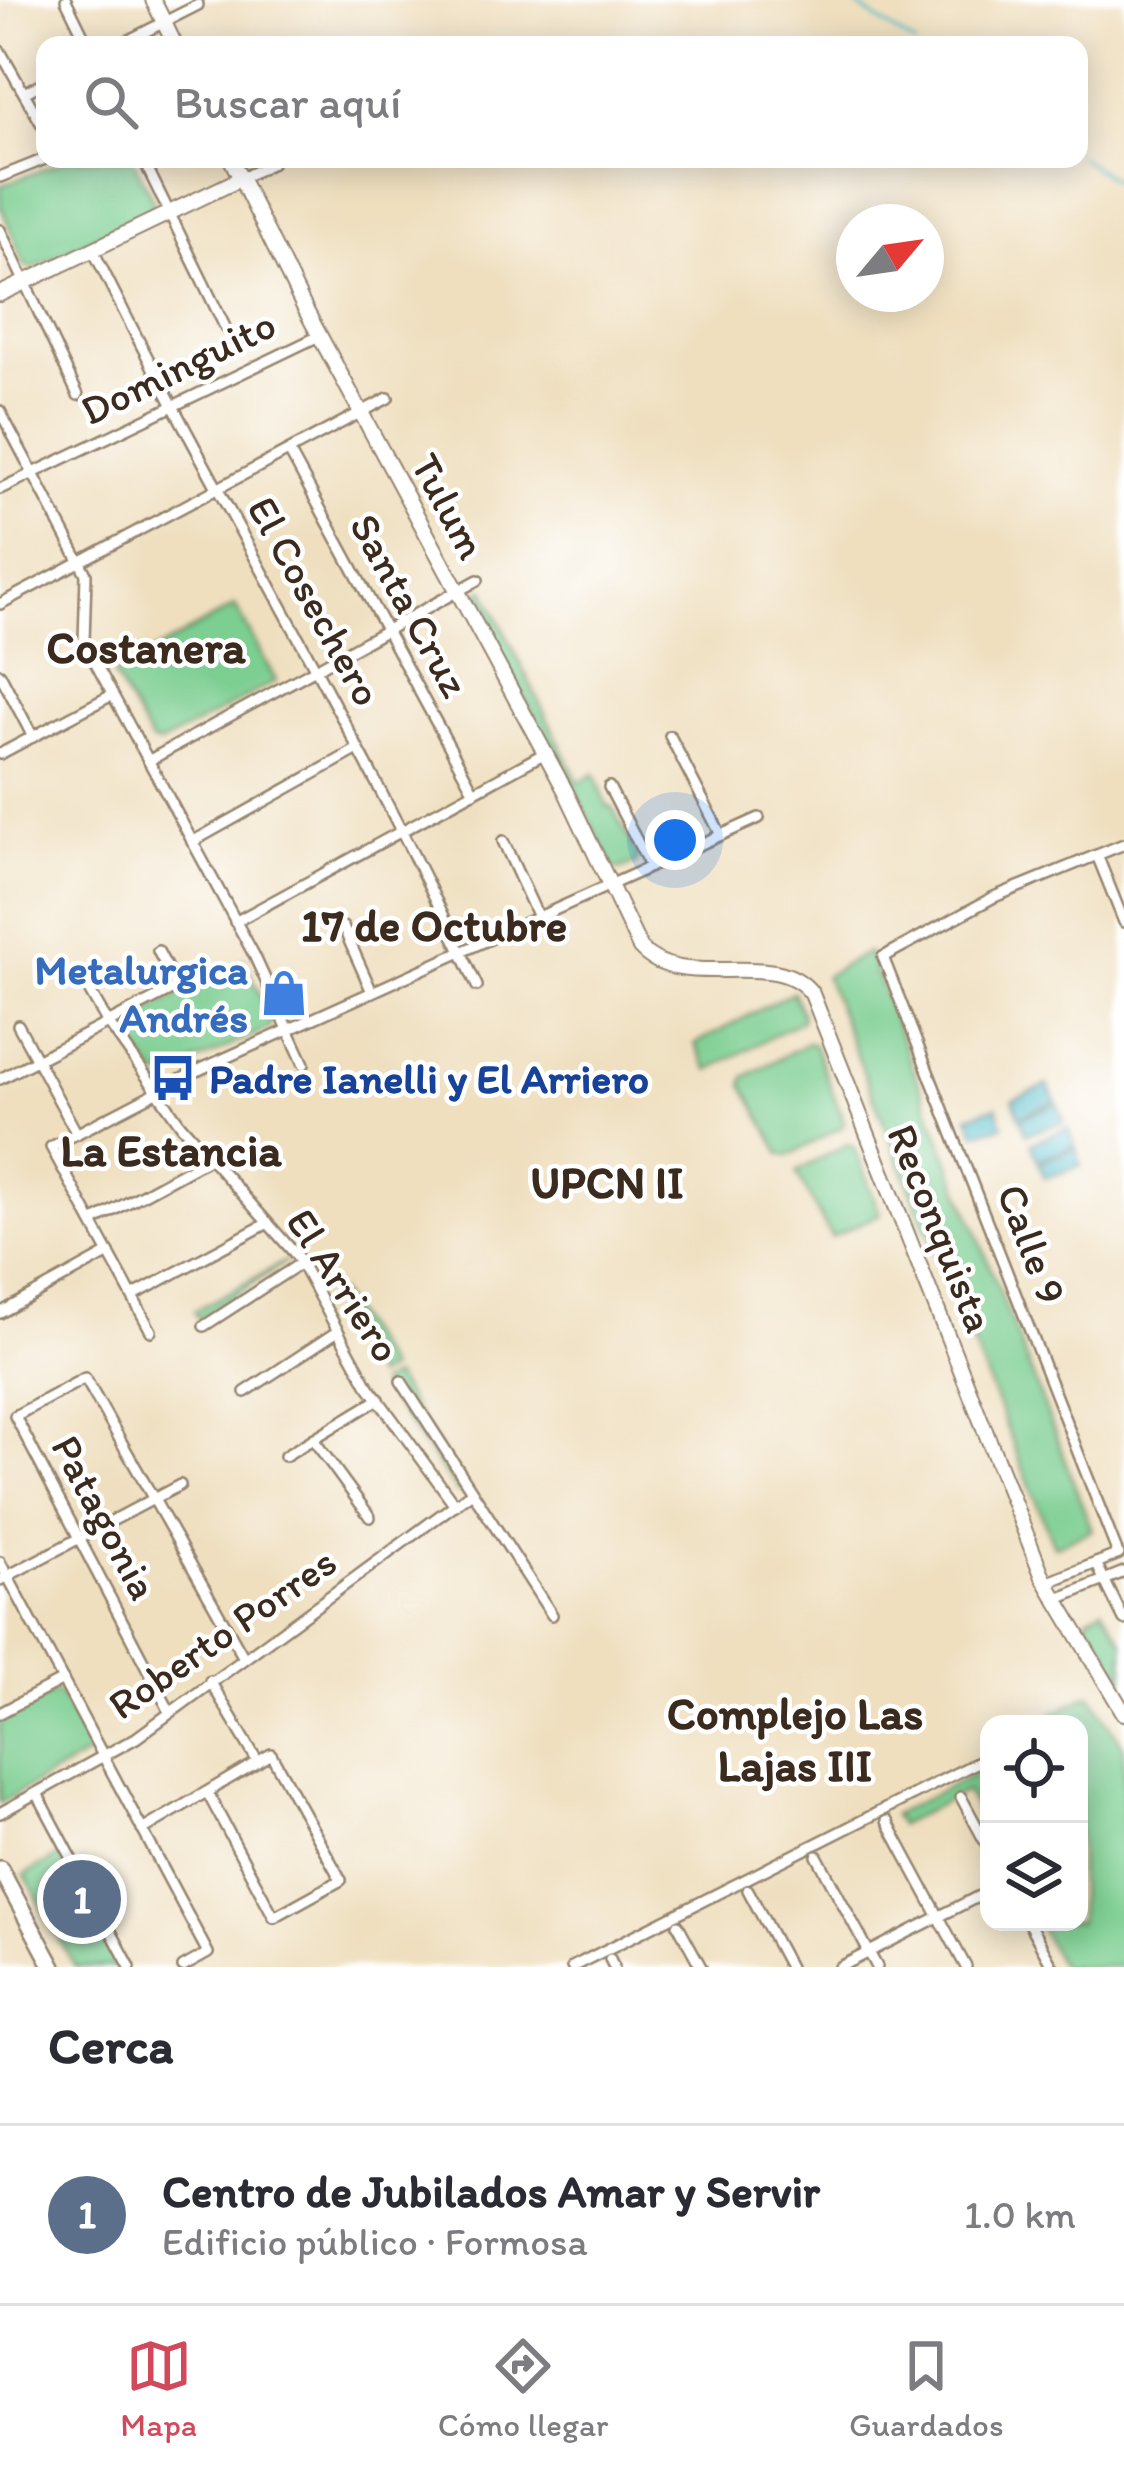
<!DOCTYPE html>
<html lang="es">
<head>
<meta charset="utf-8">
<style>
	:root { --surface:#fff; --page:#f2f2f3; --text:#2b2b33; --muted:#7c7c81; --line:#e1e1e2; --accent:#d1495b }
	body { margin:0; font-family:Itim,sans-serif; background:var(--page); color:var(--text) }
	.controls { position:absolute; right:36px; bottom:36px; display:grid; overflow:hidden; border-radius:24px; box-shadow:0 6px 30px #0003 }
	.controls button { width:108px; height:108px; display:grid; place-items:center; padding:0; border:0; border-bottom:3px solid var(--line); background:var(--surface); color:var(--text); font:60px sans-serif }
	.compass { position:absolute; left:836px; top:204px; width:108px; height:108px; border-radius:50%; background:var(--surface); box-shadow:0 6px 30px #0003; rotate:61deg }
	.you { position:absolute; left:675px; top:840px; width:42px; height:42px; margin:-30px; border:9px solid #fff; border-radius:50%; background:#1a73e8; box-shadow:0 0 0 18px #1a73e833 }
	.badge { display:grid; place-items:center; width:78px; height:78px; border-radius:50%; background:var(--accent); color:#fff; font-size:39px; font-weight:700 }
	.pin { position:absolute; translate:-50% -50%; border:6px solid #fff; box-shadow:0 3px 12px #0006 }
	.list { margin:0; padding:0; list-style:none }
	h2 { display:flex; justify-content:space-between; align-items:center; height:156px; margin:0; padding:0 48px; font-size:51px }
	h2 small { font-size:39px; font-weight:400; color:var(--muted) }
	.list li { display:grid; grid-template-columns:78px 1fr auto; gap:36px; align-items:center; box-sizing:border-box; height:180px; padding:0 48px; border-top:3px solid var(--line) }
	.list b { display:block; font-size:45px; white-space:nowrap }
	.list p { margin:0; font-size:39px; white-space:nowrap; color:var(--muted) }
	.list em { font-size:39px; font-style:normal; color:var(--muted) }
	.icon { flex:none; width:66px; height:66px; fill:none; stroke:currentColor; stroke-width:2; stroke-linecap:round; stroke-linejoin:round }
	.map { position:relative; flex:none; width:1124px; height:1967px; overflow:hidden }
	.search { position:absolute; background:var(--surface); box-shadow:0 6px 30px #0003; left:36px; right:36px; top:36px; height:132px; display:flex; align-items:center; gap:30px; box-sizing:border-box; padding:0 42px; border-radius:24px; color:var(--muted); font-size:45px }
	.sheet { height:336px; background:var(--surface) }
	nav { display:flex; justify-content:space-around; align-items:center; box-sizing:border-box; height:168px; border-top:3px solid var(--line); background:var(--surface); font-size:33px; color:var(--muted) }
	nav a { display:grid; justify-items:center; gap:6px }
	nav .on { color:var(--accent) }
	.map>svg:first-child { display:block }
</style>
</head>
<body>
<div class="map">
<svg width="1124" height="1967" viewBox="0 0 1124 1967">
	<rect width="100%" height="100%" fill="#fff"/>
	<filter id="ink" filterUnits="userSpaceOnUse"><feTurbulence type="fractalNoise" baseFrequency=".00833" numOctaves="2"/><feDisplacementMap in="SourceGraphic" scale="24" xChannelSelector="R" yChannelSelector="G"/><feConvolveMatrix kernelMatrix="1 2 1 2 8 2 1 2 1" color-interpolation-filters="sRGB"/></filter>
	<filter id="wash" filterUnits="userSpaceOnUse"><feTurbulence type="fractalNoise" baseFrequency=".004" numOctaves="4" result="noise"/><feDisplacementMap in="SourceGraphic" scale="48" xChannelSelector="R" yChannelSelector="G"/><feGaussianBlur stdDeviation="2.7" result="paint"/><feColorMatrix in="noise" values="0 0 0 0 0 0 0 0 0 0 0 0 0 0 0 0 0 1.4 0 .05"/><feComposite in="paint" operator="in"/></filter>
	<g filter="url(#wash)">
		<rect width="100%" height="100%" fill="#efdfbf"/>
		<!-- green -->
		<g fill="#7bce91" stroke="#5b7c58" stroke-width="3">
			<polygon points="69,159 133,159 154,203 152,210 32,268 25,266 0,204 0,186"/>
			<polygon points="484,589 578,782 595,774 607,806 613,808 638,857 636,863 619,870 613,868 573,785 473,602 475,594"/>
			<polygon points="235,606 276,681 160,744 151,742 113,674"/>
			<polygon points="868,952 1092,1530 1054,1546 825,976"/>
			<polygon points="244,960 272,1020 269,1028 164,1077 157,1076 124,1030 126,1023"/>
			<polygon points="793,992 802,1016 800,1021 709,1070 695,1044"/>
			<polygon points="808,1043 814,1045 844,1122 842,1127 788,1156 781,1154 743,1084 745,1077"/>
			<polygon points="848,1144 854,1146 880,1214 831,1237 796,1172"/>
			<polygon points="288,1260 199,1319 194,1311"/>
			<polygon points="338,1293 388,1370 375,1378 335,1305"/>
			<polygon points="393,1377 463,1485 463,1492 457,1491 379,1384"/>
			<polygon points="1102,1608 1124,1642 1124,1679 1086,1619"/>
			<polygon points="54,1692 61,1695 89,1748 88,1754 0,1803 0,1721"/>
			<polygon points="1091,1694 1124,1747 1124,1967 1061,1967 1037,1922 1079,1922 1079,1724 1032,1724"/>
			<polygon points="989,1767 989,1834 966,1791 899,1825 893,1815"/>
			<polygon points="62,1854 123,1967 75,1967 25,1875"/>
		</g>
		<!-- water -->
		<g fill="#4fbcc9" stroke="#457374" stroke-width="3">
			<polygon points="1048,1085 1056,1101 1019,1116 1013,1099"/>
			<polygon points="1058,1104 1064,1122 1026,1134 1020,1118"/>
			<polygon points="997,1106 1003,1126 976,1133 969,1116"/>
			<polygon points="1068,1128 1075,1145 1038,1160 1031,1143"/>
			<polygon points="1076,1148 1081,1166 1045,1178 1039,1163"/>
		</g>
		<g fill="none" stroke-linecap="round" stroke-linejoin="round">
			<!-- stream -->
			<g stroke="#4fbcc9" stroke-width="3">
				<polyline points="849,0 915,45"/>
				<polyline points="1079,157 1124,187"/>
			</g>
		</g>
	</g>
	<g filter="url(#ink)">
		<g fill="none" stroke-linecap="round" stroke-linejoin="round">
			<defs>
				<g id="street">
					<polyline points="66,0 88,45"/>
					<polyline points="119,45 198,5"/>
					<polyline points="0,51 45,130"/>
					<polyline points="24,93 45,82"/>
					<polyline points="143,159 226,329"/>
					<polyline points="0,177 45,159"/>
					<polyline points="240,179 272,163"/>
					<polyline points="0,230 78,395"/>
					<path d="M 93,250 C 215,498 361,735 477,986"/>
					<polyline points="0,411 86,574 84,642 254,955 304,1064"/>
					<polyline points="289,451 474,792"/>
					<polyline points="0,489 319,336"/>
					<polyline points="0,604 388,398"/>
					<polyline points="0,674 33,737"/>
					<polyline points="670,736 721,835"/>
					<polyline points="0,754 112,695"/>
					<polyline points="148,761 478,580"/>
					<polyline points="609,787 650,866"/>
					<polyline points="503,841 538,917"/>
					<polyline points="192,842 358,749"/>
					<polyline points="1097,855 1124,922"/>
					<polyline points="235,922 545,753"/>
					<polyline points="343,927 372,992"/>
					<polyline points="88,988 105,1018 181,1125 297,1256 367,1384 455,1505"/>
					<polyline points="18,1025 77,1134"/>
					<polyline points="0,1079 177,987 158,951"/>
					<polyline points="92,1222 210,1158"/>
					<polyline points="132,1296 268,1223"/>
					<polyline points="0,1313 109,1253"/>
					<polyline points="204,1326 301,1263"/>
					<polyline points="151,1331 51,1147 201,1069 759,818"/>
					<polyline points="401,1381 552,1615"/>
					<polyline points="245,1392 338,1331"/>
					<polyline points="313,1439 370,1517"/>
					<polyline points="285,1456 379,1399"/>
					<polyline points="1118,1554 883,957 994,897 1124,844"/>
					<polyline points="0,1562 208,1953 183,1967"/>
					<polyline points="1096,1563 1124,1620"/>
					<polyline points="0,1580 180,1485"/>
					<polyline points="1046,1583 1119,1554"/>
					<polyline points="1055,1600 1124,1572"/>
					<polyline points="210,1681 258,1762"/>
					<polyline points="170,1712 15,1416 85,1378 244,1658"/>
					<polyline points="0,1713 63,1680"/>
					<polyline points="37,1793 130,1967"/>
					<polyline points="961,1797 989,1849"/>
					<polyline points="0,1813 136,1738 472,1492"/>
					<polyline points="887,1821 966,1967"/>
					<polyline points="142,1830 271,1754 341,1880 274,1917 207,1792"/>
					<polyline points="817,1856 877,1967"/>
					<polyline points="748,1890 789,1967"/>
					<polyline points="1028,1922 1053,1967"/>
					<polyline points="678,1925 701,1967"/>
					<polyline points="610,1959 614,1967"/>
					<polyline points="572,1967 988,1757"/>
					<polyline points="840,1967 989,1891"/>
				</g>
				<g id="secondary">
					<polyline points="153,0 175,45"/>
					<path d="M 231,159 L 303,305 L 565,790 L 640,948 C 683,995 776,944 812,994 L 1043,1577 L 1124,1713"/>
					<polyline points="0,294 240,179"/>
				</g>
				<polyline id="primary" points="0,1869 53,1967"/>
			</defs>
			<!-- street casing -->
			<use href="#street" stroke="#95846e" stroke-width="14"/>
			<!-- secondary casing -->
			<use href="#secondary" stroke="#95846e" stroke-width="18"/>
			<!-- primary casing -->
			<use href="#primary" stroke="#95846e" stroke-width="20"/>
			<!-- street -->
			<use href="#street" stroke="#fff" stroke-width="9"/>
			<!-- secondary -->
			<use href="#secondary" stroke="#fff" stroke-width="14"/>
			<!-- primary -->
			<use href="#primary" stroke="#fff" stroke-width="15"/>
		</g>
	</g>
	<!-- icons -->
	<defs>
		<symbol id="shop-bare" viewBox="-9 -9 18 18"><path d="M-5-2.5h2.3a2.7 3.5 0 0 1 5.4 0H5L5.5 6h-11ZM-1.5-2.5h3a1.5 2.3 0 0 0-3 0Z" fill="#3f7fe0" stroke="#fff" stroke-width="2.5" paint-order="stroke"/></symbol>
		<symbol id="bus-bare" viewBox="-9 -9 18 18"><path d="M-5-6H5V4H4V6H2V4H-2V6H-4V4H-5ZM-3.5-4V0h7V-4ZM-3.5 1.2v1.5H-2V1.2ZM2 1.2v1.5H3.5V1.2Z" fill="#1a4fb4" stroke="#fff" stroke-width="2.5" paint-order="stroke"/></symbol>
	</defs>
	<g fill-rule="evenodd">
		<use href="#shop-bare" x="251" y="960" width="66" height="66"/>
		<use href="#bus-bare" x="140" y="1045" width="66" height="66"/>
	</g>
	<g text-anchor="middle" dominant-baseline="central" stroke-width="9" stroke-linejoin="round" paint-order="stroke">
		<!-- street labels -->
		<g font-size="42" fill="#3b2a1e" stroke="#fff">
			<text transform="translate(178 367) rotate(-26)">Dominguito</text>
			<text transform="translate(449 506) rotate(62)">Tulum</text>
			<text transform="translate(315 601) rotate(61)">El Cosechero</text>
			<text transform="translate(410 605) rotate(61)">Santa Cruz</text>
			<text transform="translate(941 1228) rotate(68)">Reconquista</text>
			<text transform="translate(1032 1244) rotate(69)">Calle 9</text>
			<text transform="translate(344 1285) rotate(57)">El Arriero</text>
			<text transform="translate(105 1517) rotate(62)">Patagonia</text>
			<text transform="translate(222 1633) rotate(-35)">Roberto Porres</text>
		</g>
		<!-- shop labels -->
		<g font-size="42" font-weight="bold" fill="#366cbe" stroke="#fff" text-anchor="end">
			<text x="248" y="969">Metalurgica<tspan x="248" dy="48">Andrés</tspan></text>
		</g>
		<!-- transit labels -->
		<g font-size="42" font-weight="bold" fill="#164399" stroke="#fff" text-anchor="start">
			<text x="209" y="1078">Padre Ianelli y El Arriero</text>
		</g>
		<!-- neighbourhood labels -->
		<g font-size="45" font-weight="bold" fill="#3b2a1e" stroke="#fff">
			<text x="146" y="647">Costanera</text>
			<text x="434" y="925">17 de Octubre</text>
			<text x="171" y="1150">La Estancia</text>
			<text x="607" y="1182">UPCN II</text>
			<text x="795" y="1713">Complejo Las<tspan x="795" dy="52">Lajas III</tspan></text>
		</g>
	</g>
</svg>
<div class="controls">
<button><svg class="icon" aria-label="locate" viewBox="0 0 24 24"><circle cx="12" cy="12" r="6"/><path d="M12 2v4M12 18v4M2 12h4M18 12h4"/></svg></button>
<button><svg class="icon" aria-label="layers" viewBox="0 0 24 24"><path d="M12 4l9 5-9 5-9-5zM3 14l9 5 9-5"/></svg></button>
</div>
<svg class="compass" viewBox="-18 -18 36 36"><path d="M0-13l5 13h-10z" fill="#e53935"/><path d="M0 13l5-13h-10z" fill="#7c7c81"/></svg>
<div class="you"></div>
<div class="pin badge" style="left:82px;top:1899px;background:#5c6f8a">1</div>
<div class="search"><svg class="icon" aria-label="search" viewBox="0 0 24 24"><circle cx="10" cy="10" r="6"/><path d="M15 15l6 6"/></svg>Buscar aquí</div>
</div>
<section class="sheet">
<h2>Cerca<small></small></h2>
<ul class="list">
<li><span class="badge" style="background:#5c6f8a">1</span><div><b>Centro de Jubilados Amar y Servir</b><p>Edificio público · Formosa</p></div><em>1.0 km</em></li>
</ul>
</section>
<nav>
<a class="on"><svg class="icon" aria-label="map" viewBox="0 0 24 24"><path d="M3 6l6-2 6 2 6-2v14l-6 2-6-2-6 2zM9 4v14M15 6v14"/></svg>Mapa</a>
<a><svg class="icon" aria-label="directions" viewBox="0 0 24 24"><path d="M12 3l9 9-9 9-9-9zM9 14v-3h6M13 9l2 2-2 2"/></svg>Cómo llegar</a>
<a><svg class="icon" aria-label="saved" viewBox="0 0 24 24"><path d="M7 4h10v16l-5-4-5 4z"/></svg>Guardados</a>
</nav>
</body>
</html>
